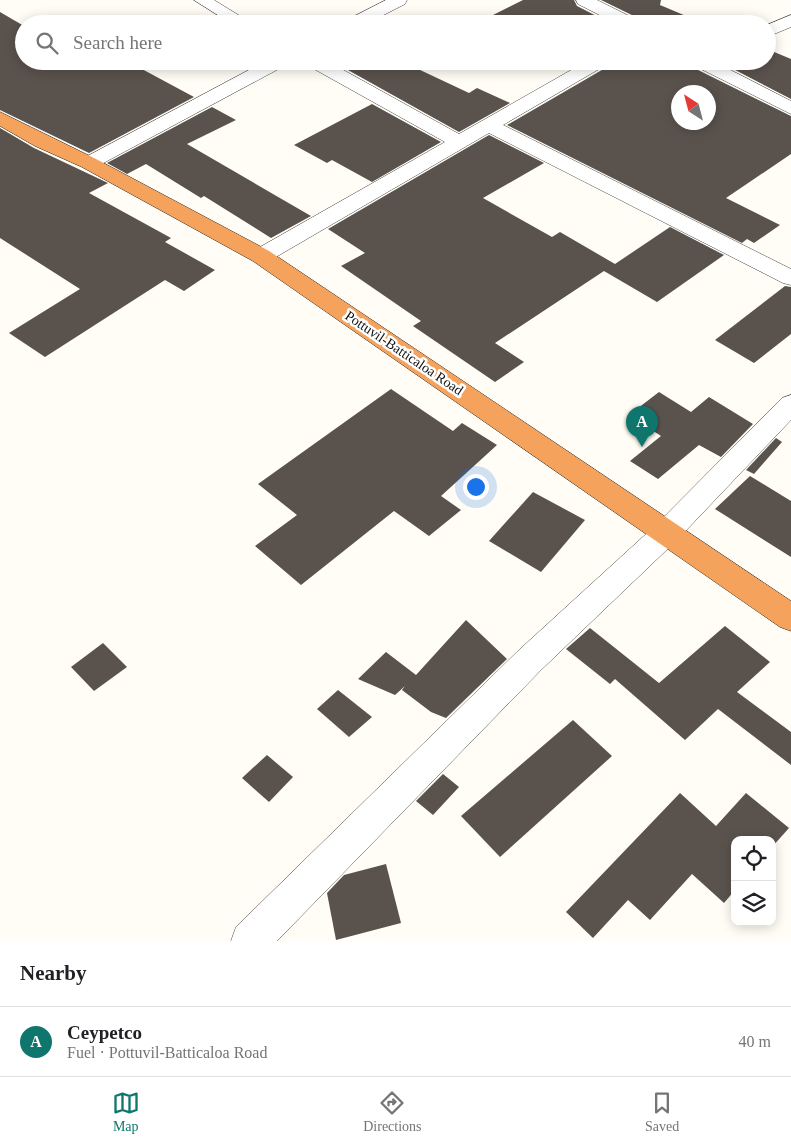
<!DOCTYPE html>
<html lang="en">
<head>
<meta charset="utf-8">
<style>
	:root { --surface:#fff; --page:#f2f2f2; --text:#202124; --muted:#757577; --line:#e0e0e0; --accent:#0f766e }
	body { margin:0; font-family:"Times New Roman",serif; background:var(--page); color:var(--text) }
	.controls { position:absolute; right:15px; bottom:15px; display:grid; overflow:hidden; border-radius:10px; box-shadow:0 2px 12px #0003 }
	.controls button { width:45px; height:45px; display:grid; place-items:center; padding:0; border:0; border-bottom:1px solid var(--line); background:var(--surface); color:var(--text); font:25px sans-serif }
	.compass { position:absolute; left:671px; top:85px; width:45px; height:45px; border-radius:50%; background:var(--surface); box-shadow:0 2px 12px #0003; rotate:324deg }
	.you { position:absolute; left:475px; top:486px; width:18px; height:18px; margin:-12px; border:4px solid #fff; border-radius:50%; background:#1a73e8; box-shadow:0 0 0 8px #1a73e833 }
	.badge { display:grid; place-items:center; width:32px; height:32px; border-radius:50%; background:var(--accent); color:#fff; font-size:16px; font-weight:700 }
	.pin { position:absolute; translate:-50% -41px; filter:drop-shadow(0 1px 2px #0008) }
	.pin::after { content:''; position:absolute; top:26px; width:18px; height:15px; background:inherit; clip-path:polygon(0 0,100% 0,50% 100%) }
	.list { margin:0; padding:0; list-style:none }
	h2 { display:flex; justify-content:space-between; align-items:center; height:65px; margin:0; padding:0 20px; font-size:21px }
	h2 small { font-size:16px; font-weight:400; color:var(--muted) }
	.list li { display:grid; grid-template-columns:32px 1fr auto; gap:15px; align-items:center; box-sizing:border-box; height:70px; padding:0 20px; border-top:1px solid var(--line) }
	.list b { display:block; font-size:19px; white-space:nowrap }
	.list p { margin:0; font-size:16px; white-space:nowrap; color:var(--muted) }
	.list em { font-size:16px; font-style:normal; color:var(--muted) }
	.icon { flex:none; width:28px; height:28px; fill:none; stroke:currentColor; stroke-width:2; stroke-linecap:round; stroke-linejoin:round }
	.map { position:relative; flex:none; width:791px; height:941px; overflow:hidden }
	.search { position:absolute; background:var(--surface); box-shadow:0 2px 12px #0003; left:15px; right:15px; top:15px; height:55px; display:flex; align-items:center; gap:12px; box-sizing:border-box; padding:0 18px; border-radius:28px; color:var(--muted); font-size:19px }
	.sheet { height:135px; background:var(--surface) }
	nav { display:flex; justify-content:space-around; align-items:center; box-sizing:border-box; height:70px; border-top:1px solid var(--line); background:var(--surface); font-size:14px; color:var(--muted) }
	nav a { display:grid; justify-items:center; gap:2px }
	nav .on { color:var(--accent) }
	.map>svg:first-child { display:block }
</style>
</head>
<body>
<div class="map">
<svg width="791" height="941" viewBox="0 0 791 941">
	<rect width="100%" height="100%" fill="#fffdf5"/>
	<!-- building -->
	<g fill="#5a524d" fill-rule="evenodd">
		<polygon points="523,0 574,0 577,6 612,24 475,24"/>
		<polygon points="601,0 661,0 660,5 705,24 641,24 638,18"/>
		<polygon points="0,12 24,26 24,61 127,61 194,97 89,153 0,110"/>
		<polygon points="767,49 791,59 791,99 718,61 767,61"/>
		<polygon points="347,61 401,61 469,93 477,88 510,103 459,132 339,65"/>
		<polygon points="552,61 583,61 570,69"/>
		<path d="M 611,61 L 688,61 L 692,67 L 791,116 L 791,154 L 726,198 L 780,225 L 754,243 L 747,239 L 742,243 L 507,125 L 607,67 ZM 678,92 L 708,92 L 708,122 L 678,122 Z"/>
		<polygon points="372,104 441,142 372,182 332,160 327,163 294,145"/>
		<polygon points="212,107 236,120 187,144 311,216 271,238 204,196 201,198 146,164 127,174 107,163"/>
		<polygon points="0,128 34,148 108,183 89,193 171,238 165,242 215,270 184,291 165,280 45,357 9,333 80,289 0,238"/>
		<polygon points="489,135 544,163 483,198 552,237 560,232 615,264 670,227 724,255 657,302 604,271 495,343 524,362 495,382 413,326 421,321 341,266 365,253 328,229"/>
		<polygon points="785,286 791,287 791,334 754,363 715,340"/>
		<polygon points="391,389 453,431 462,423 497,445 441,496 461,510 429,536 394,511 301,585 255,546 297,515 258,484"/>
		<polygon points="659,392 691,412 709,397 753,424 721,457 699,445 658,479 630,461 661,436 629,415"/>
		<polygon points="776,438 782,442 754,474 746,470"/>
		<polygon points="750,476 791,501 791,557 715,509"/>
		<polygon points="533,492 585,520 541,572 489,541"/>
		<polygon points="466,620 507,659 446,718 431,712 402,690 405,686 395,695 358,679 386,652 416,675"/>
		<polygon points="725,626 770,662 737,692 791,732 791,765 718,709 685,740 615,679 610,684 566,649 590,628 659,683"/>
		<polygon points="103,643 127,667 94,691 71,667"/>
		<polygon points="338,690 372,717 349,737 317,709"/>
		<polygon points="573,720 612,756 500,857 461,816"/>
		<polygon points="267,755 293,777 269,802 242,778"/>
		<polygon points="443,774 459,787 433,815 416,801"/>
		<polygon points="680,793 716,826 746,793 789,828 772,847 772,840 735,840 735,890 724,903 692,874 650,920 628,900 593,938 566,912"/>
		<polygon points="386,864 401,923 336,940 327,893 344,875"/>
	</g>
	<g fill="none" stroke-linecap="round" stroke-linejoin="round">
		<defs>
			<g id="minor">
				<polygon points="194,0 214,0 253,24 232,24"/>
				<polygon points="386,0 407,0 405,4 366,24 345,24 347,20"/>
				<polygon points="576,0 597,0 637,20 639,24 617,24 578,4"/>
				<polygon points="791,15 791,27 767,37 767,25"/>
				<polygon points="266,61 289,61 286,65 96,167 89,169 82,167 79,163 82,159"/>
				<polygon points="304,61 327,61 459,134 587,61 609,61 606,65 503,125 791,269 791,285 783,283 489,133 269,261 261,263 253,261 250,256 253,251 445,142 307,65"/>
				<polygon points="690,61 713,61 791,101 791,114 693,65"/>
				<polygon points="791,395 791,420 677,540 541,670 277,941 231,941 236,927 519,650 657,524 782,398"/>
			</g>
			<polygon id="highway" points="0,112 96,159 269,251 791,601 791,631 780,627 253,261 82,167 35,146 0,126"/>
		</defs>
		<!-- minor casing -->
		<use href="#minor" stroke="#444" stroke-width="1"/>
		<!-- highway casing -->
		<use href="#highway" stroke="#222" stroke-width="1"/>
		<!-- minor -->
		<use href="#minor" fill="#fff" fill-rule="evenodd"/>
		<!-- highway -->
		<use href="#highway" fill="#f5a25d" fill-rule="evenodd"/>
	</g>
	<g text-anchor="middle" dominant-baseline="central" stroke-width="5" stroke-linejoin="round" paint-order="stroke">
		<!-- street labels -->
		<g font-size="14" fill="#111" stroke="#fff">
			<text transform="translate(404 353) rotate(34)">Pottuvil-Batticaloa Road</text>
		</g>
	</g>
</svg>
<div class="controls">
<button><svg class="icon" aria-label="locate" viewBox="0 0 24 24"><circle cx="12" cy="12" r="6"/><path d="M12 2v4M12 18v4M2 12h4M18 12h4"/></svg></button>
<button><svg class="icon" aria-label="layers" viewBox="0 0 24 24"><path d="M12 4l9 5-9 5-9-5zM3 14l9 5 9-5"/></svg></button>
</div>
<svg class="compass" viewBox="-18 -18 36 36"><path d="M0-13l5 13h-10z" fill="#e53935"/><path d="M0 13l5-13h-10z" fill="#757577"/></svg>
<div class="you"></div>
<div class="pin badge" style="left:642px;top:447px">A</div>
<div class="search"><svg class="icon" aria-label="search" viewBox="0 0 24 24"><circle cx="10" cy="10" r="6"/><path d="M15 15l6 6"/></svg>Search here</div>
</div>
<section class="sheet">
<h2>Nearby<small></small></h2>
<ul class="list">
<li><span class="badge">A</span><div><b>Ceypetco</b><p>Fuel · Pottuvil-Batticaloa Road</p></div><em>40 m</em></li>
</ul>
</section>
<nav>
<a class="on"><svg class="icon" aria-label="map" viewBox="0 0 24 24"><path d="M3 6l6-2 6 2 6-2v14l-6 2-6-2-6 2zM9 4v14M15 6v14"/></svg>Map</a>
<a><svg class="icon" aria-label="directions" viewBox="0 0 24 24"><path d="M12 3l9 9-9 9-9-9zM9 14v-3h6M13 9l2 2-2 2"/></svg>Directions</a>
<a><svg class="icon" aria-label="saved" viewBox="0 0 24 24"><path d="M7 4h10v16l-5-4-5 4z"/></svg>Saved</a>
</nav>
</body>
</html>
